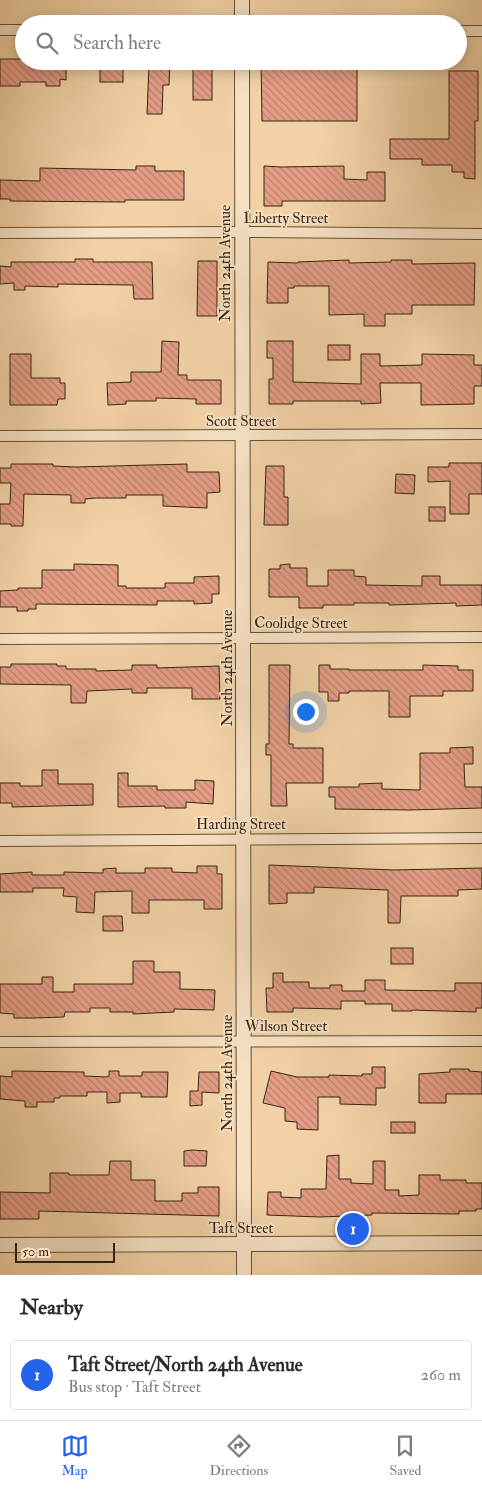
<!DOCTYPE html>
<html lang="en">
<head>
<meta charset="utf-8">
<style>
	:root { --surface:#fff; --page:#f2f2f3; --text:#2b2b33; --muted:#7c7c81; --line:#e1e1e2; --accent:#2563eb }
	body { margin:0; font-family:"IM FELL Double Pica",serif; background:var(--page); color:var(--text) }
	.scale { position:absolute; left:15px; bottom:12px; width:100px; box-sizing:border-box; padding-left:5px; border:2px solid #352511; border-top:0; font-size:14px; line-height:18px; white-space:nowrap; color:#352511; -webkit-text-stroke:4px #f6e1c4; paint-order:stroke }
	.you { position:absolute; left:305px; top:711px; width:18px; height:18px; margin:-12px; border:4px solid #fff; border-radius:50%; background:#1a73e8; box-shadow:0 0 0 8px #1a73e833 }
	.badge { display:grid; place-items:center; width:32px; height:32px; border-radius:50%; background:var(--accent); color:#fff; font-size:16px; font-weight:700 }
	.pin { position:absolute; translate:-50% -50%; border:2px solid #fff; box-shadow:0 1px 5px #0006 }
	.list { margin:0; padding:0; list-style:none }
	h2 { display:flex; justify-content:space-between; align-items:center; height:65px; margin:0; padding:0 20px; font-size:21px }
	h2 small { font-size:16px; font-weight:400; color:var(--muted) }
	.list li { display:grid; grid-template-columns:32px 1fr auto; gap:15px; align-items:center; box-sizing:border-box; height:70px; margin:0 10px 10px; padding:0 10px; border:1px solid var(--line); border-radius:5px }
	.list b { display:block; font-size:19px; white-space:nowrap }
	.list p { margin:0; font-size:16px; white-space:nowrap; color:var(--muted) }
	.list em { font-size:16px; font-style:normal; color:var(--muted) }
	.icon { flex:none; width:28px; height:28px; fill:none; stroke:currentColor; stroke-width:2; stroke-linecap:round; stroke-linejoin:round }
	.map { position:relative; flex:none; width:482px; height:1275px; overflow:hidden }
	.search { position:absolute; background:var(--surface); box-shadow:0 2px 12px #0003; left:15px; right:15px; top:15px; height:55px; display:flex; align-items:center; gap:12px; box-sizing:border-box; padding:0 18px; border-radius:28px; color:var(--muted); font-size:19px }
	.sheet { height:145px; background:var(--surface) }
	nav { display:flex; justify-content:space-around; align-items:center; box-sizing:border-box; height:70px; border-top:1px solid var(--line); background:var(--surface); font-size:14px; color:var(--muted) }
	nav a { display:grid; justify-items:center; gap:2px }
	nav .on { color:var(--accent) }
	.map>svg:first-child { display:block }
</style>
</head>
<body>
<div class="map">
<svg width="482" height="1275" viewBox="0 0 482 1275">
	<defs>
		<pattern id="building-back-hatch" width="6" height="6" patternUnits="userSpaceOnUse" patternTransform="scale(1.25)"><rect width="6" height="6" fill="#e59d86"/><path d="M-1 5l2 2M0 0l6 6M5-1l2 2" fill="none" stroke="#ba806c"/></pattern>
	</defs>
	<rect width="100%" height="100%" fill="#f1d1a5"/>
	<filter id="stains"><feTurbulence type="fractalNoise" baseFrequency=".004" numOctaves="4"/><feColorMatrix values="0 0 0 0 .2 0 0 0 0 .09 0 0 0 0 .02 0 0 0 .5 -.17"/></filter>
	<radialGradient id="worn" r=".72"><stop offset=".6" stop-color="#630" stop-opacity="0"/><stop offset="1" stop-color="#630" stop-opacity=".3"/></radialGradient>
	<!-- building -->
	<g fill="url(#building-back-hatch)" stroke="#352511">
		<polygon points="0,59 24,59 24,61 58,61 58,64 66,64 66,80 60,79 60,86 46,86 46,82 20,82 20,86 0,86"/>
		<rect x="100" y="61" width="23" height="21"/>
		<polygon points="158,61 170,61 169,85 163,85 162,114 147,114 149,65 158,65"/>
		<rect x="193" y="61" width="19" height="39"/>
		<polygon points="261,61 357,61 357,121 262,121"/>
		<polygon points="449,71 478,71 478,121 475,121 475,179 464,178 464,172 452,172 452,165 422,165 422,159 390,159 390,139 449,139"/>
		<polygon points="136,166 155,166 155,171 184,171 184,200 125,200 125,202 10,201 10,199 0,199 0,180 40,181 40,168 136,170"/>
		<polygon points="264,166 281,167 344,166 344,179 367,180 367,172 385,172 385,201 282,201 282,206 264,206"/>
		<polygon points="75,259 93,259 93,262 152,262 153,299 134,299 133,285 58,284 58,287 25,286 25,290 14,290 14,283 0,284 0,266 11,267 11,262 75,262"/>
		<polygon points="349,260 349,263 391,262 391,260 412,260 412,264 475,263 474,305 412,305 412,314 385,314 385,326 364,326 364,314 329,315 329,286 294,286 294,288 288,288 288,303 267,303 268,262 298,263 298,262"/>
		<polygon points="198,261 217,261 217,316 197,316"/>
		<polygon points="162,341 179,342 178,375 187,375 187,380 221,380 221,404 196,404 196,399 156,398 156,401 126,401 126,404 108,405 107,383 131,382 131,372 161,372"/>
		<polygon points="267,341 293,341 293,382 361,384 361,354 380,354 380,366 422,365 422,354 474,355 474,365 482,365 482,386 474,386 474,404 421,405 421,383 380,383 381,403 361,404 361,401 293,401 293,404 269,404 269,379 273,379 273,358 267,358"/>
		<rect x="328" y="345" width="22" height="15"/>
		<polygon points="10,354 31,354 31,378 60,378 60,383 65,383 65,399 58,399 57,405 10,405"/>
		<polygon points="449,463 482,463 482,494 469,494 469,514 450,514 450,481 428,482 428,467 449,467"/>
		<polygon points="11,464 53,464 53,466 76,467 187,464 187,472 219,472 220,492 207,493 207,508 163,506 163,495 126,495 126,498 96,498 85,499 85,503 71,503 71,495 24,494 23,526 11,526 11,524 0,524 0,504 10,504 11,483 0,483 0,468 11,468"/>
		<polygon points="266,466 284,466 284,497 288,497 288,525 264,525"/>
		<polygon points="396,474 415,475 414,494 395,493"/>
		<rect x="429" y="507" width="16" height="14"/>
		<polygon points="74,564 118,565 118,586 126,586 126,588 165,588 165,583 194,583 194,577 219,576 219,594 212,594 212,603 194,604 194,601 157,601 157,605 36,604 36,609 28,609 28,611 17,611 17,607 0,607 0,591 18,590 18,588 42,588 42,570 74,570"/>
		<polygon points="290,564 290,568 307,568 307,586 328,586 328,570 354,570 354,576 366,577 366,585 422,586 422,576 440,576 440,585 482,585 482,605 456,606 456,603 389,605 389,603 354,603 354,605 323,605 323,608 299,608 299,597 269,597 269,569 280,569 280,565"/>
		<polygon points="11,664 57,664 57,666 66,666 66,669 96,669 96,671 132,670 132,665 157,665 157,668 219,666 220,699 192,699 192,688 147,688 147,693 132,693 132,689 87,691 86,703 71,703 71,685 0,684 0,667 11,667"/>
		<polygon points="269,665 290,665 289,744 293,744 293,748 323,748 323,783 286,783 287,806 271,806 271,755 266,755 266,744 269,744"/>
		<polygon points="319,665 330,665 330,669 349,669 349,670 423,670 423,665 458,666 458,670 473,670 473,691 443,691 443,696 410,696 410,717 389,717 389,691 349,691 349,693 339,693 339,701 328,701 328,692 319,692"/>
		<polygon points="473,747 473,764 464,764 465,787 482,787 482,808 410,810 335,809 335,797 329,797 329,787 359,787 359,784 382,783 382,789 420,790 420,753 450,753 450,748"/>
		<polygon points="42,770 58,770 58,784 93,784 93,805 12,807 12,803 0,803 0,783 20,783 20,786 42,786"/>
		<polygon points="118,773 128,773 128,786 157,786 157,790 195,790 195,780 214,781 213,804 186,802 186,808 165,808 165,806 118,807"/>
		<polygon points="269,865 394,870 482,868 482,889 458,890 458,896 401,896 400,923 388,923 388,890 314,887 314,893 287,893 287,903 269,904"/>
		<polygon points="197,866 217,866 217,874 222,874 222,909 204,909 204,900 149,900 149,913 132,913 132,891 95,892 94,913 76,912 77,897 63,896 64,888 33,888 33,892 0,892 0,874 32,872 32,875 64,875 64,872 103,873 103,869 116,868 116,873 145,873 145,868 172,868 172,872 197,873"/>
		<polygon points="103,916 122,916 123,931 103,931"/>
		<rect x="391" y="948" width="22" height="16"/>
		<polygon points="133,961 154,961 154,972 180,972 180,989 215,990 214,1010 174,1009 174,1012 133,1014 133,1012 110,1012 110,1008 90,1008 90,1012 65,1012 64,1017 34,1018 14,1018 14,1014 0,1013 0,984 42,984 42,977 53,977 53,992 74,992 74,984 133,984"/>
		<polygon points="273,973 283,973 283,982 309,982 309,988 330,988 330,985 342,985 342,991 365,991 365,980 385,980 385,990 455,991 455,983 482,983 482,1008 476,1008 476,1012 412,1010 412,1011 392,1011 392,1004 365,1004 365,1001 341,1001 341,1009 293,1008 293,1012 267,1012 266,988 273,988"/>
		<polygon points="372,1067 385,1067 385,1088 376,1088 376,1105 340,1104 340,1097 318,1097 318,1130 297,1129 297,1122 285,1121 285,1108 263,1103 271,1071 297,1077 329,1077 329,1075 362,1076 362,1074 372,1074"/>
		<polygon points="450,1069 469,1069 469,1071 482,1072 482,1094 446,1094 446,1103 419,1103 419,1074 450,1072"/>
		<polygon points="12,1071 84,1072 84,1076 107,1077 109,1076 109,1071 119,1071 119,1076 142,1076 142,1072 168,1072 167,1097 141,1097 141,1093 120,1093 120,1102 107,1103 107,1092 87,1092 87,1096 60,1096 60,1098 54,1098 54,1102 37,1102 37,1107 25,1107 25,1101 0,1099 0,1076 12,1077"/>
		<polygon points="199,1072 219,1072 219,1093 202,1092 202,1105 190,1106 190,1091 198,1091"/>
		<rect x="391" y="1122" width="24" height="11"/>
		<polygon points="192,1150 207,1151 206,1166 184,1166 184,1151"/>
		<polygon points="339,1155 339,1179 351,1179 351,1183 373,1184 373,1161 385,1161 385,1190 399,1190 399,1196 419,1195 419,1175 440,1175 440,1180 466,1180 466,1183 482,1183 482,1209 476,1209 476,1211 459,1211 459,1214 372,1213 372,1215 320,1217 267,1215 268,1192 281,1192 281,1197 301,1198 301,1189 326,1189 327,1156"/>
		<polygon points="110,1161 131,1161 131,1180 155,1180 155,1201 182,1201 182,1193 198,1193 198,1187 219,1187 219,1216 39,1211 39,1219 0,1219 0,1192 50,1193 50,1173 69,1173 69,1175 109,1175"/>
	</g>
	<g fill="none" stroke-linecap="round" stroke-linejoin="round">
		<defs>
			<g id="minor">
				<polyline points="0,30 24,30"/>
				<polyline points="458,31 482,31"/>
				<polyline points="0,233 241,232 482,234"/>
				<polyline points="0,436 482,434"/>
				<polyline points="0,639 482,637"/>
				<polyline points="0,841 482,838"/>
				<polyline points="0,1042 482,1041"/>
			</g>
			<g id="tertiary">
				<polyline points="242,0 242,24"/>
				<polyline points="242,61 244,1275"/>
				<polyline points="0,1245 482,1243"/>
			</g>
		</defs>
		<!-- minor casing -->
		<use href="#minor" stroke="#645036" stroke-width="12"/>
		<!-- tertiary casing -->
		<use href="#tertiary" stroke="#645036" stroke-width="16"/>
		<!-- minor -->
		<use href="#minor" stroke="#f6e1c4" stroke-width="10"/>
		<!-- tertiary -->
		<use href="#tertiary" stroke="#f6e1c4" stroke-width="14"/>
	</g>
	<g text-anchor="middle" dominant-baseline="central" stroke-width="4" stroke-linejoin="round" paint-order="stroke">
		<!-- street labels -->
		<g font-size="15" fill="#352511" stroke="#f6e1c4">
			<text x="286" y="218">Liberty Street</text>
			<text transform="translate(225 263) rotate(-90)">North 24th Avenue</text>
			<text x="241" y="421">Scott Street</text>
			<text x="301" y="623">Coolidge Street</text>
			<text transform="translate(227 668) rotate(-90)">North 24th Avenue</text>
			<text x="241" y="824">Harding Street</text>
			<text x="286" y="1026">Wilson Street</text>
			<text transform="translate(227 1073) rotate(-90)">North 24th Avenue</text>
			<text x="241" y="1228">Taft Street</text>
		</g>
	</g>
	<rect width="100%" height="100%" filter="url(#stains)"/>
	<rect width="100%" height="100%" fill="url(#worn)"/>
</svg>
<div class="scale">50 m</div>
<div class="you"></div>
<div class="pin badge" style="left:353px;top:1229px">1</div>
<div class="search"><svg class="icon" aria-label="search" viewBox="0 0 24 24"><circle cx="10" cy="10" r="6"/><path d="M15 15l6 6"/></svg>Search here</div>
</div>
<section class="sheet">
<h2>Nearby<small></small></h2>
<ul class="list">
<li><span class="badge">1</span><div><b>Taft Street/North 24th Avenue</b><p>Bus stop · Taft Street</p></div><em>260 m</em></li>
</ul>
</section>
<nav>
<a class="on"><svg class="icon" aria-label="map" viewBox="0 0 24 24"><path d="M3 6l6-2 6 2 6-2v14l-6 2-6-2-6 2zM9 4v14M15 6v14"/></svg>Map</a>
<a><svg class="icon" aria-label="directions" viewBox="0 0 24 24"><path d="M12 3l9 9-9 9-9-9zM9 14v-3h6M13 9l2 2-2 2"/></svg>Directions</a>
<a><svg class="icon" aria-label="saved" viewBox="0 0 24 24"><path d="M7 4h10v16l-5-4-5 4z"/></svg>Saved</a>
</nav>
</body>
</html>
